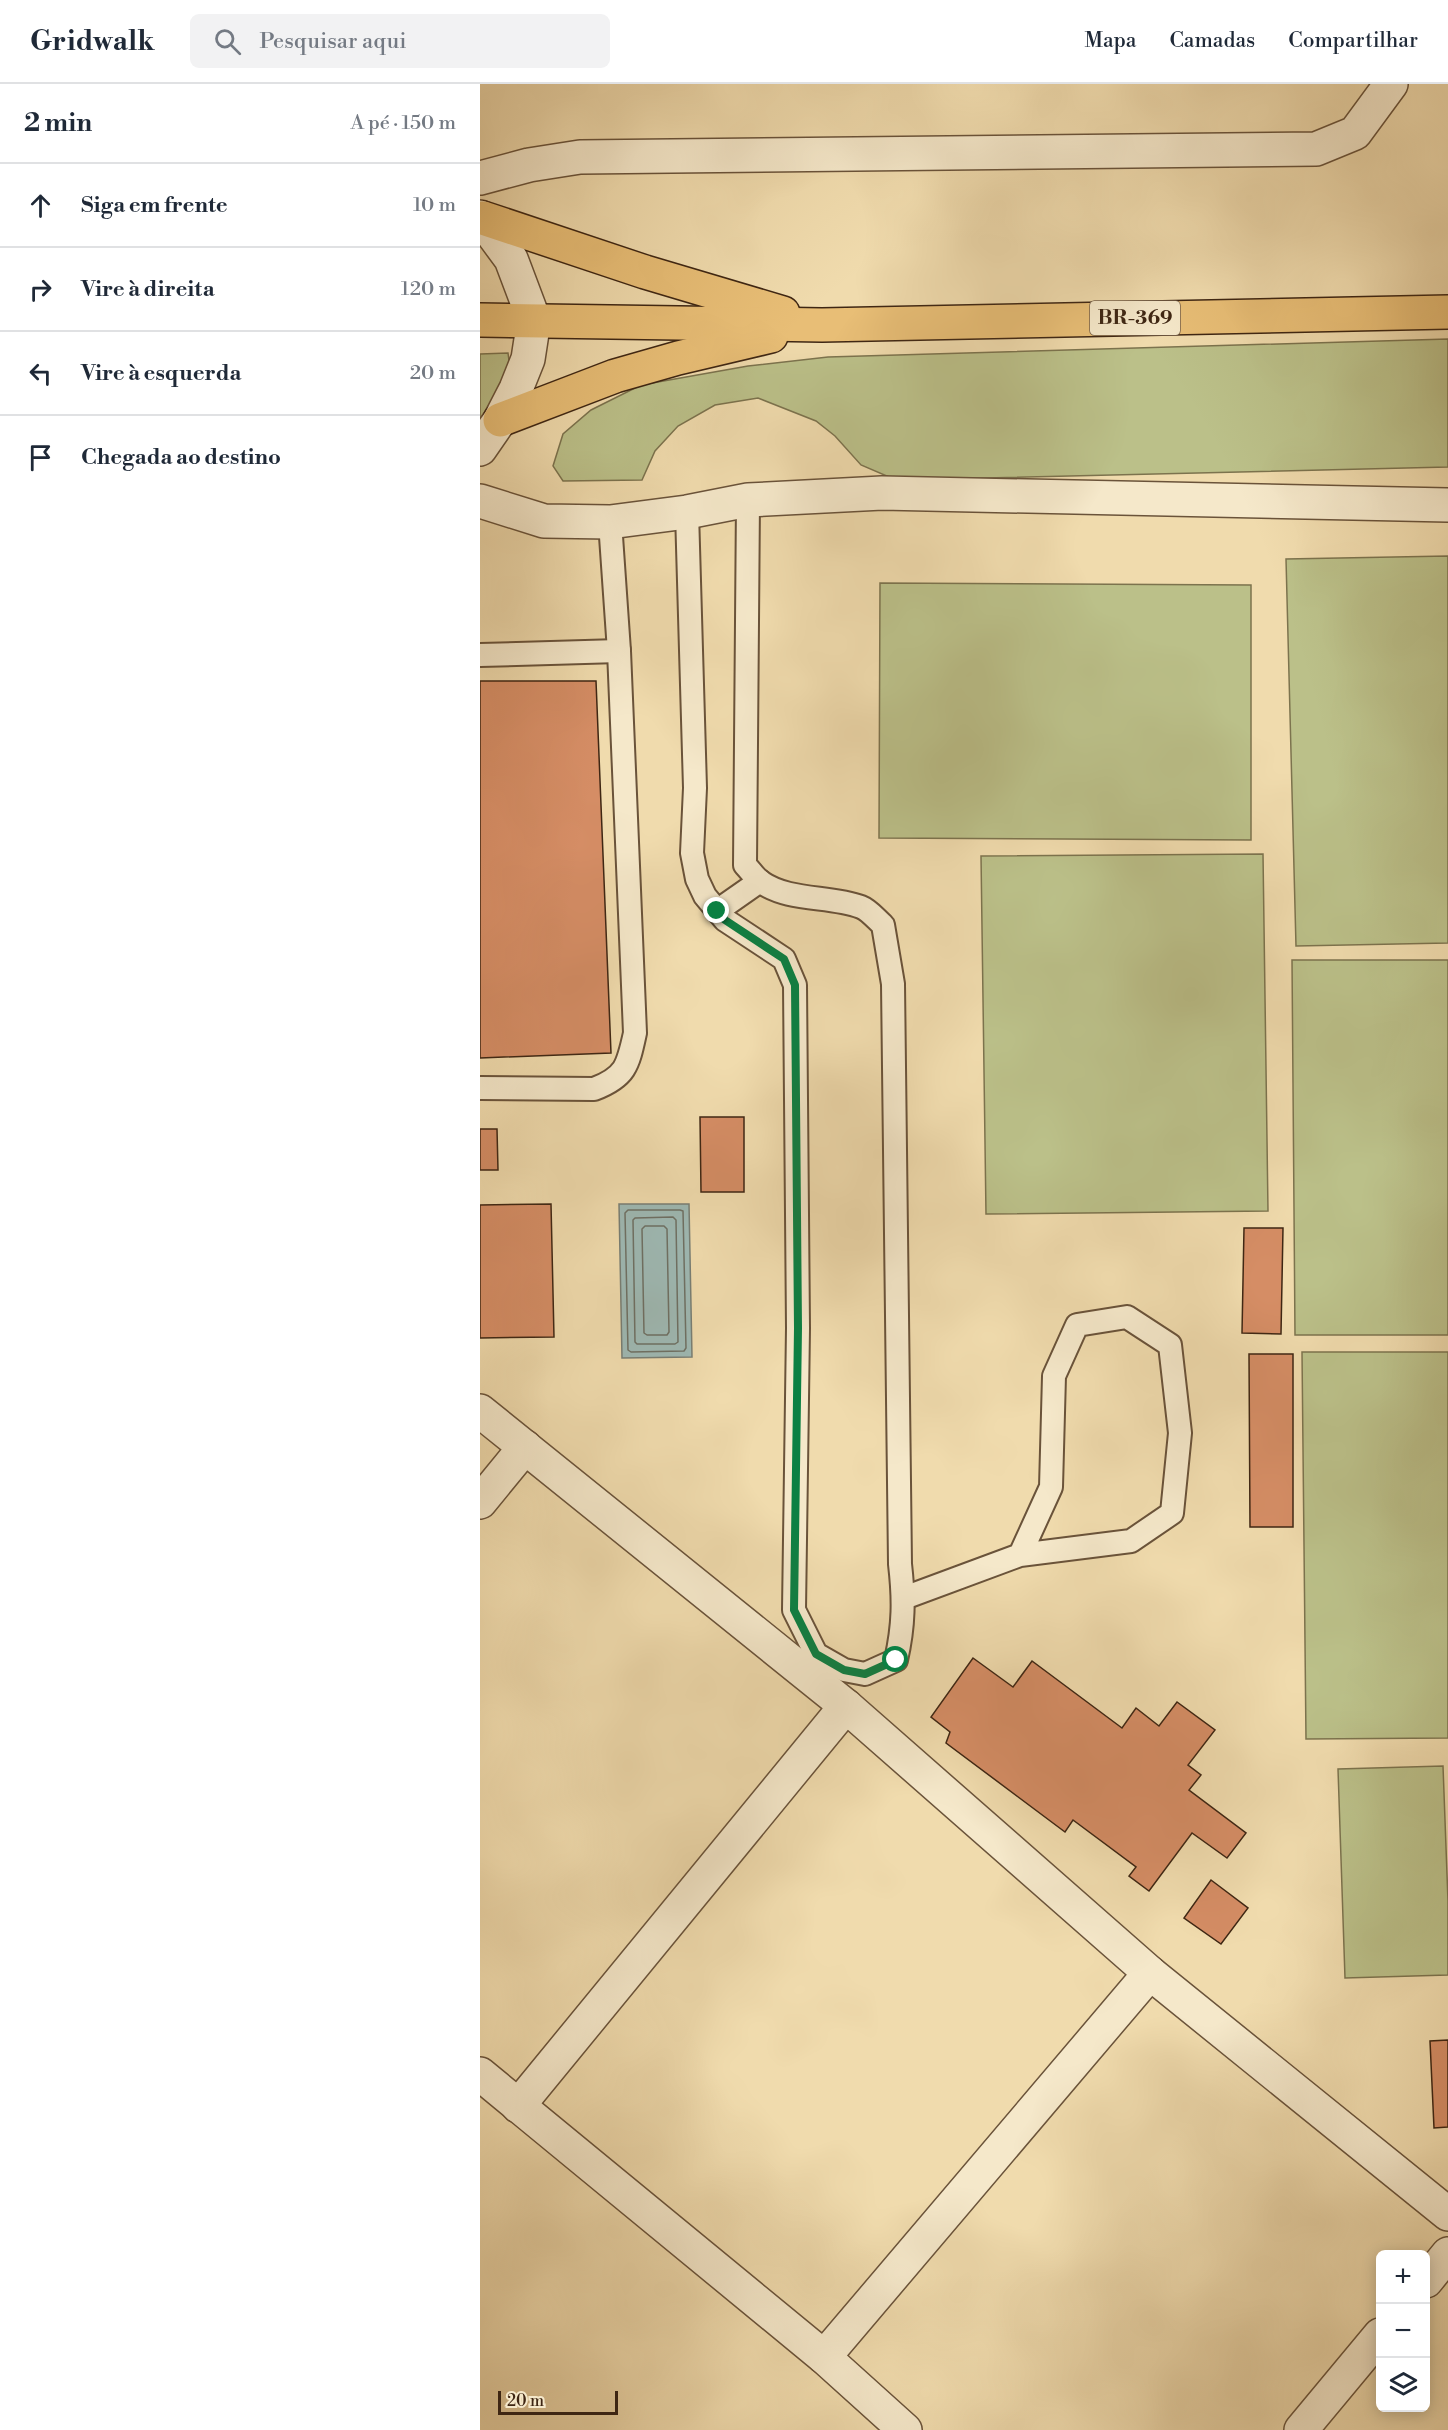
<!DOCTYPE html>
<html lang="pt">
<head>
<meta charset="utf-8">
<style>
	:root { --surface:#fff; --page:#f2f2f3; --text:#1f2937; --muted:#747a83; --line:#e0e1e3 }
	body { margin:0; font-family:"Libre Bodoni",serif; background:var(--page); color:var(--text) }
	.controls { position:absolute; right:18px; bottom:18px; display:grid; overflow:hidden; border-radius:9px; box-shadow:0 3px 15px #0003 }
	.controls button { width:54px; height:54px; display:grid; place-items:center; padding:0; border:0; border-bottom:2px solid var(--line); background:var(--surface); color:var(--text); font:30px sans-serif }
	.scale { position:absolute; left:18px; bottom:15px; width:120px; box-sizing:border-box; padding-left:6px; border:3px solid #3e2613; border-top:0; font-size:16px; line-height:21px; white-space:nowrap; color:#3e2613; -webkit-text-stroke:4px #f5e8ca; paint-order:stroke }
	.stop { position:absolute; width:18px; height:18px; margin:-14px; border:4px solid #0b8043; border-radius:50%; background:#fff }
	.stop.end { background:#0b8043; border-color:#fff; box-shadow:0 2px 6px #0008 }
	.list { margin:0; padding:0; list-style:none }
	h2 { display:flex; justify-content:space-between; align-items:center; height:78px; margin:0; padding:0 24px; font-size:26px }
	h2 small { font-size:20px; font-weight:400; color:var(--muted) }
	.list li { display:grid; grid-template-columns:39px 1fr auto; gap:18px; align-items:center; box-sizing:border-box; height:84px; padding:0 24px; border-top:2px solid var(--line) }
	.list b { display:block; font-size:22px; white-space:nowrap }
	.list em { font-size:20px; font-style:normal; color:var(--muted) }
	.icon { flex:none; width:33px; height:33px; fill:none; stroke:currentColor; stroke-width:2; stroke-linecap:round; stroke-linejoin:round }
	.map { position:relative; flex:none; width:968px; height:2346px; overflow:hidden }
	header { display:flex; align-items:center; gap:36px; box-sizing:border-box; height:84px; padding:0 30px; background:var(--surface); border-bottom:2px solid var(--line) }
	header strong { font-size:28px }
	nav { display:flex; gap:33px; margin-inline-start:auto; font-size:21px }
	.search { width:420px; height:54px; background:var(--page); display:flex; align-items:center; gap:15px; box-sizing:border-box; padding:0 21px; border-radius:9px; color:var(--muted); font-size:22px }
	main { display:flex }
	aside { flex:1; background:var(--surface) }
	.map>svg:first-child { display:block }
</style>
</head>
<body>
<header>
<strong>Gridwalk</strong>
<div class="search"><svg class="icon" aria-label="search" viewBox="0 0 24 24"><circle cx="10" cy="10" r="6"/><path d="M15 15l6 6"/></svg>Pesquisar aqui</div>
<nav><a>Mapa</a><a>Camadas</a><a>Compartilhar</a></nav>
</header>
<main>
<aside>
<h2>2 min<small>A pé · 150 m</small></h2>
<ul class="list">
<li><svg class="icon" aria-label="ahead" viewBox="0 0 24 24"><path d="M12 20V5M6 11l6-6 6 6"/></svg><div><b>Siga em frente</b></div><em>10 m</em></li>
<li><svg class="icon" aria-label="right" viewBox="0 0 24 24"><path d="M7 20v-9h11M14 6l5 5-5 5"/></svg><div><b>Vire à direita</b></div><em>120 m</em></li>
<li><svg class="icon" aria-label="left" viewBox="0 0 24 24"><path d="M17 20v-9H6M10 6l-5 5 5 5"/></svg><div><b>Vire à esquerda</b></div><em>20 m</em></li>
<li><svg class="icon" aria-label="arrive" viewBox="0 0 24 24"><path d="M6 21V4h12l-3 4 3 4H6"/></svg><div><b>Chegada ao destino</b></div></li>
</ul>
</aside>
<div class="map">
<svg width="968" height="2346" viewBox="0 0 968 2346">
	<rect width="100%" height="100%" fill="#f0dbad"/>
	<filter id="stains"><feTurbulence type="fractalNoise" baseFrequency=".00333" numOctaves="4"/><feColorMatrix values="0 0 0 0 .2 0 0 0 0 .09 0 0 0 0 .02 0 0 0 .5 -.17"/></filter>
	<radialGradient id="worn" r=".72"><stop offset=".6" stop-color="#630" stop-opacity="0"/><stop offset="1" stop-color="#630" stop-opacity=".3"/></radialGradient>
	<!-- green -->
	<g fill="#bbc089" stroke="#7c734e" stroke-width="1.5">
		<polygon points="968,255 968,383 416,396 381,381 355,352 336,337 278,314 235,321 198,342 175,367 162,396 83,397 73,382 83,350 111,326 161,301 268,282 348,273"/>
		<polygon points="28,269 31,292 0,337 0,270"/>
		<polygon points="968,472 968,859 816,862 806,475"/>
		<polygon points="400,499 771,501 771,756 399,754"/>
		<polygon points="783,770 788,1127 506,1130 501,772"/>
		<polygon points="812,876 968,876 968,1251 815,1251"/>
		<polygon points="822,1268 968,1268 968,1654 826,1655"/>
		<polygon points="963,1682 968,1817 968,1891 865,1894 858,1685"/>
	</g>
	<!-- water -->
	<polygon fill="#9eb9b4" stroke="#787e74" stroke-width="1.5" points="139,1120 209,1120 212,1273 142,1274"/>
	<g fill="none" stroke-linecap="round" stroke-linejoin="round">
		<!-- shore -->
		<g stroke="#6e7064" stroke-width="1.5">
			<polygon points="148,1126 200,1126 203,1127 206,1264 204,1267 151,1268 148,1266 145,1129"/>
			<polygon points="193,1133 196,1136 198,1258 195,1260 157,1260 155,1258 153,1136 155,1134"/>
			<polygon points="165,1142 184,1142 187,1145 189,1248 187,1251 167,1251 164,1249 162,1145"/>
		</g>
	</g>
	<!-- building -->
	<g fill="#d58d65" stroke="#3e2613" stroke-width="1.5">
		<polygon points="0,597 116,597 131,969 0,974"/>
		<polygon points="220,1033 264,1033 264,1108 221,1108"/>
		<polygon points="0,1045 17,1045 18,1086 0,1086"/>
		<polygon points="71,1120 74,1253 0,1254 0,1121"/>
		<polygon points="764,1144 803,1144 801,1250 762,1249"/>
		<polygon points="769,1270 813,1270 813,1443 770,1443"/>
		<polygon points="493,1574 533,1603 552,1577 642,1644 656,1624 679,1642 697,1618 735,1646 708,1681 721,1691 709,1706 766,1749 747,1774 712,1749 669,1807 649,1792 656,1783 593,1736 585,1748 466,1659 470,1648 451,1633"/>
		<polygon points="731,1796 768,1824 741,1860 704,1834"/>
		<polygon points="968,1956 968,2043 954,2044 950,1957"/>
	</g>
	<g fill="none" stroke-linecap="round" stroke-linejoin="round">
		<defs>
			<g id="service">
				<path d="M 207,428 L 215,704 L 212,769 L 217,795 L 225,812 L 245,836 L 304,875 L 315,901 L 318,1244 L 314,1526 L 336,1570 L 364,1586 L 385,1590 L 416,1576 C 424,1541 424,1515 420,1480 L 413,900 L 403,841 C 396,835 389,826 381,823 C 349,811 310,818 281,798 C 275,794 270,786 265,781 L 268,416"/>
				<polyline points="0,571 139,567"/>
				<polyline points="237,827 280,797"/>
				<path d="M 0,1004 L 114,1005 C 146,993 148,981 155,949 L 139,567 L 130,438"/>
				<polyline points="424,1514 540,1471 651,1457 692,1429 700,1349 690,1261 647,1233 597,1241 574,1292 571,1403 540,1471"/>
			</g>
			<g id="minor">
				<polyline points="0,94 49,81 100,73 836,65 875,49 911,0"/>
				<polyline points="0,133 31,175 54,236 48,275 36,305 20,336 0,365"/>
				<polyline points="0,417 64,437 130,438 207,428 268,416 402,409 968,421"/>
				<polyline points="0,1327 366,1622 670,1889 968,2130"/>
				<polyline points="0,1418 45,1363"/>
				<polyline points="0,1990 344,2273 425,2346"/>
				<polyline points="38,2022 366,1622"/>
				<polyline points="946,2197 968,2170"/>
				<polyline points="344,2273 670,1889"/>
				<polyline points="821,2346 900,2251"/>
			</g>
			<g id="trunk">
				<polyline points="3,134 165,188 303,229"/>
				<polyline points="0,236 342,241 968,228"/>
				<polyline points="20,336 135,292 198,274 291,252"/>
			</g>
		</defs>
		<!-- service casing -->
		<use href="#service" stroke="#6a533a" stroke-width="26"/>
		<!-- minor casing -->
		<use href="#minor" stroke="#6a533a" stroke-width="36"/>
		<!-- trunk casing -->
		<use href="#trunk" stroke="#3e2613" stroke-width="36"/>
		<!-- service -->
		<use href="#service" stroke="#f5e8ca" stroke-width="22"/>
		<!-- minor -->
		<use href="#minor" stroke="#f5e8ca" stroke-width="33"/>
		<!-- trunk -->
		<use href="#trunk" stroke="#e8be76" stroke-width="33"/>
	</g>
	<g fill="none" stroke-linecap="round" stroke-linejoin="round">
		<!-- route -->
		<polyline stroke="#0b8043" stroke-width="8" points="237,827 245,836 304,875 315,901 318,1244 314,1526 336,1570 364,1586 385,1590 416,1576"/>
	</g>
	<g text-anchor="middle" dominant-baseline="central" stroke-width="4.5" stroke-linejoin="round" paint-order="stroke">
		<!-- shield labels -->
		<rect fill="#f5e8ca" stroke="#75604a" stroke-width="1.5" x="610" y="217" width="90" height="34" rx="4.5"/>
		<g font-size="20" font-weight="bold" fill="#3e2613">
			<text x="655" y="234">BR-369</text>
		</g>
	</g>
	<rect width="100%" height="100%" filter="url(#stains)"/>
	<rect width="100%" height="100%" fill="url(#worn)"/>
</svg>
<div class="controls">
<button>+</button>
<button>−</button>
<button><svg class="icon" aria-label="layers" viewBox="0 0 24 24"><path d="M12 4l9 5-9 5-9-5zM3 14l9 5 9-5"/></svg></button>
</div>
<div class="scale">20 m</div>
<div class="stop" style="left:416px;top:1576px"></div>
<div class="stop end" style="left:237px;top:827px"></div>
</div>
</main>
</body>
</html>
